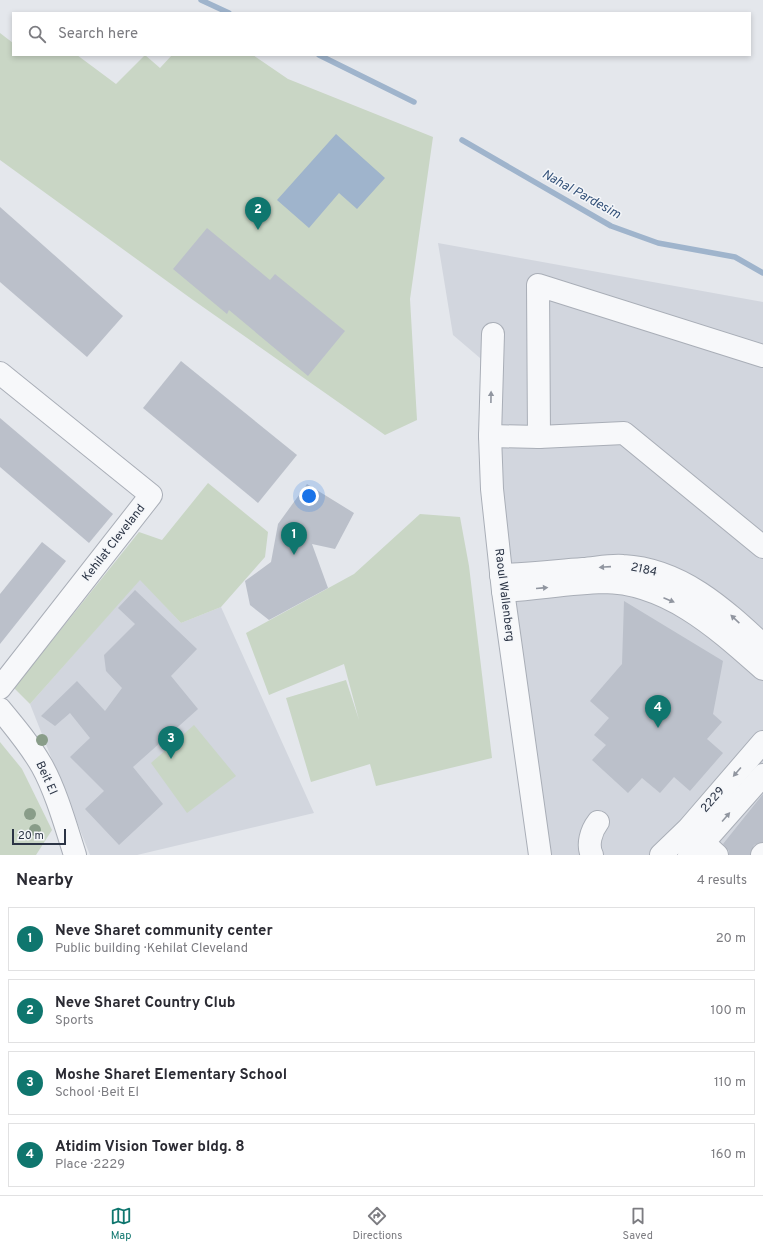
<!DOCTYPE html>
<html lang="en">
<head>
<meta charset="utf-8">
<style>
	:root { --surface:#fff; --page:#f2f2f3; --text:#2b2b33; --muted:#7c7c81; --line:#e1e1e2; --accent:#0f766e }
	body { margin:0; font-family:Overpass,sans-serif; background:var(--page); color:var(--text) }
	.scale { position:absolute; left:12px; bottom:10px; width:54px; box-sizing:border-box; padding-left:4px; border:2px solid #2b3445; border-top:0; font-size:11px; line-height:14px; white-space:nowrap; color:#2b3445; -webkit-text-stroke:3px #f4f6f9; paint-order:stroke }
	.you { position:absolute; left:309px; top:496px; width:14px; height:14px; margin:-10px; border:3px solid #fff; border-radius:50%; background:#1a73e8; box-shadow:0 0 0 6px #1a73e833 }
	.badge { display:grid; place-items:center; width:26px; height:26px; border-radius:50%; background:var(--accent); color:#fff; font-size:13px; font-weight:700 }
	.pin { position:absolute; translate:-50% -33px; filter:drop-shadow(0 1px 2px #0008) }
	.pin::after { content:''; position:absolute; top:21px; width:14px; height:12px; background:inherit; clip-path:polygon(0 0,100% 0,50% 100%) }
	.list { margin:0; padding:0; list-style:none }
	h2 { display:flex; justify-content:space-between; align-items:center; height:52px; margin:0; padding:0 16px; font-size:17px }
	h2 small { font-size:13px; font-weight:400; color:var(--muted) }
	.list li { display:grid; grid-template-columns:26px 1fr auto; gap:12px; align-items:center; box-sizing:border-box; height:64px; margin:0 8px 8px; padding:0 8px; border:1px solid var(--line); border-radius:0px }
	.list b { display:block; font-size:15px; white-space:nowrap }
	.list p { margin:0; font-size:13px; white-space:nowrap; color:var(--muted) }
	.list em { font-size:13px; font-style:normal; color:var(--muted) }
	.icon { flex:none; width:22px; height:22px; fill:none; stroke:currentColor; stroke-width:2; stroke-linecap:round; stroke-linejoin:round }
	.map { position:relative; flex:none; width:763px; height:855px; overflow:hidden }
	.search { position:absolute; background:var(--surface); box-shadow:0 2px 6px #0003; left:12px; right:12px; top:12px; height:44px; display:flex; align-items:center; gap:10px; box-sizing:border-box; padding:0 14px; border-radius:0px; color:var(--muted); font-size:15px }
	.sheet { height:340px; background:var(--surface) }
	nav { display:flex; justify-content:space-around; align-items:center; box-sizing:border-box; height:56px; border-top:1px solid var(--line); background:var(--surface); font-size:11px; color:var(--muted) }
	nav a { display:grid; justify-items:center; gap:2px }
	nav .on { color:var(--accent) }
	.map>svg:first-child { display:block }
</style>
</head>
<body>
<div class="map">
<svg width="763" height="855" viewBox="0 0 763 855">
	<rect width="100%" height="100%" fill="#e4e7ec"/>
	<!-- built -->
	<g fill="#d2d6de">
		<polygon points="438,243 763,302 763,855 542,855 488,497 480,358 453,335"/>
		<polygon points="140,579 181,623 221,607 314,813 137,855 90,855 30,704"/>
	</g>
	<!-- green -->
	<g fill="#c9d6c5">
		<polygon points="0,33 13,43 13,55 77,55 116,84 145,55 160,68 172,55 253,55 288,79 433,137 410,299 417,420 385,435 193,300 0,160"/>
		<polygon points="208,483 268,532 265,557 221,607 181,623 140,580 30,704 14,688 139,532 162,540"/>
		<polygon points="420,514 460,517 469,566 492,758 376,786 370,764 311,782 286,698 346,680 359,720 344,664 269,695 246,633 354,574"/>
		<polygon points="194,725 236,776 187,813 151,763"/>
		<polygon points="0,742 22,769 52,830 36,855 0,855"/>
	</g>
	<!-- water -->
	<polygon fill="#9fb4cc" points="336,134 385,178 357,209 339,193 309,228 277,200"/>
	<g fill="none" stroke-linecap="round" stroke-linejoin="round">
		<!-- stream -->
		<g stroke="#9fb4cc" stroke-width="5.5">
			<polyline points="201,0 229,13"/>
			<polyline points="319,55 414,102"/>
			<polyline points="462,140 611,226 658,243 735,257 763,273"/>
		</g>
	</g>
	<!-- building -->
	<g fill="#bbc0ca">
		<polygon points="0,207 123,316 87,357 0,282"/>
		<polygon points="207,228 270,280 275,274 345,331 308,376 229,310 227,314 173,269"/>
		<polygon points="181,361 297,455 258,503 143,408"/>
		<polygon points="0,418 113,514 89,543 0,467"/>
		<polygon points="307,484 354,513 335,549 312,544 328,588 269,620 250,605 245,581 271,562 278,524"/>
		<polygon points="42,542 66,561 0,644 0,594"/>
		<polygon points="135,590 197,649 171,676 198,709 133,767 163,804 119,845 85,809 104,791 70,757 90,738 70,713 55,726 41,716 77,681 105,711 122,688 106,671 104,655 135,624 118,608"/>
		<polygon points="624,601 723,661 713,714 722,722 707,739 723,753 690,791 674,777 660,793 642,778 628,793 592,760 606,745 594,735 609,718 590,701 622,664"/>
		<polygon points="763,794 763,842 754,845 750,855 729,855 729,851 723,844"/>
	</g>
	<g fill="none" stroke-linecap="round" stroke-linejoin="round">
		<defs>
			<g id="minor">
				<polyline points="493,334 490,436 492,489 503,591 540,855"/>
				<polyline points="763,356 538,285 539,437 624,433 763,547"/>
				<polyline points="0,373 151,495 0,688"/>
				<polyline points="490,436 539,437"/>
				<path d="M 501,575 C 529,574 556,571 583,569 C 596,568 610,565 623,566 C 681,569 723,608 763,645"/>
				<path d="M 503,591 C 536,589 570,583 603,582 C 667,582 719,630 763,669"/>
				<path d="M 0,709 C 15,727 30,745 42,766 C 56,791 66,827 75,855"/>
				<polyline points="692,832 717,855"/>
				<path d="M 592,855 C 587,845 591,831 598,822"/>
				<polyline points="661,855 688,829 763,742"/>
				<polyline points="689,855 703,843 763,775"/>
				<polyline points="762,855 763,854"/>
			</g>
		</defs>
		<!-- minor casing -->
		<use href="#minor" stroke="#a9aeb7" stroke-width="24"/>
		<!-- minor -->
		<use href="#minor" stroke="#f7f8fa" stroke-width="22"/>
	</g>
	<!-- trees -->
	<g fill="#899d89">
		<circle cx="42" cy="740" r="6"/>
		<circle cx="30" cy="814" r="6"/>
		<circle cx="35" cy="830" r="6"/>
	</g>
	<!-- one-way arrows -->
	<defs><path id="oneway-solid" d="M-6-.8H1V-3.2L6.5 0L1 3.2V.8H-6Z"/></defs>
	<g fill="#9196a0">
		<use href="#oneway-solid" transform="translate(491 397) rotate(-89)"/>
		<use href="#oneway-solid" transform="translate(605 567) rotate(176)"/>
		<use href="#oneway-solid" transform="translate(542 588) rotate(-5)"/>
		<use href="#oneway-solid" transform="translate(669 600) rotate(23)"/>
		<use href="#oneway-solid" transform="translate(735 619) rotate(-137)"/>
		<use href="#oneway-solid" transform="translate(737 772) rotate(131)"/>
		<use href="#oneway-solid" transform="translate(726 817) rotate(-49)"/>
	</g>
	<g text-anchor="middle" dominant-baseline="central" stroke-width="3" stroke-linejoin="round" paint-order="stroke">
		<!-- street labels -->
		<g font-size="12" fill="#2b3445" stroke="#f4f6f9">
			<text transform="translate(114 543) rotate(-52)">Kehilat Cleveland</text>
			<text transform="translate(644 570) rotate(12)">2184</text>
			<text transform="translate(504 595) rotate(83)">Raoul Wallenberg</text>
			<text transform="translate(46 778) rotate(66)">Beit El</text>
			<text transform="translate(713 800) rotate(-49)">2229</text>
		</g>
		<!-- water labels -->
		<g font-size="13" font-style="italic" fill="#34527a" stroke="#f4f6f9">
			<text transform="translate(581 195) rotate(29)">Nahal Pardesim</text>
		</g>
	</g>
</svg>
<div class="scale">20 m</div>
<div class="you"></div>
<div class="pin badge" style="left:294px;top:555px">1</div>
<div class="pin badge" style="left:258px;top:230px">2</div>
<div class="pin badge" style="left:171px;top:759px">3</div>
<div class="pin badge" style="left:658px;top:728px">4</div>
<div class="search"><svg class="icon" aria-label="search" viewBox="0 0 24 24"><circle cx="10" cy="10" r="6"/><path d="M15 15l6 6"/></svg>Search here</div>
</div>
<section class="sheet">
<h2>Nearby<small>4 results</small></h2>
<ul class="list">
<li><span class="badge">1</span><div><b>Neve Sharet community center</b><p>Public building · Kehilat Cleveland</p></div><em>20 m</em></li>
<li><span class="badge">2</span><div><b>Neve Sharet Country Club</b><p>Sports</p></div><em>100 m</em></li>
<li><span class="badge">3</span><div><b>Moshe Sharet Elementary School</b><p>School · Beit El</p></div><em>110 m</em></li>
<li><span class="badge">4</span><div><b>Atidim Vision Tower bldg. 8</b><p>Place · 2229</p></div><em>160 m</em></li>
</ul>
</section>
<nav>
<a class="on"><svg class="icon" aria-label="map" viewBox="0 0 24 24"><path d="M3 6l6-2 6 2 6-2v14l-6 2-6-2-6 2zM9 4v14M15 6v14"/></svg>Map</a>
<a><svg class="icon" aria-label="directions" viewBox="0 0 24 24"><path d="M12 3l9 9-9 9-9-9zM9 14v-3h6M13 9l2 2-2 2"/></svg>Directions</a>
<a><svg class="icon" aria-label="saved" viewBox="0 0 24 24"><path d="M7 4h10v16l-5-4-5 4z"/></svg>Saved</a>
</nav>
</body>
</html>
